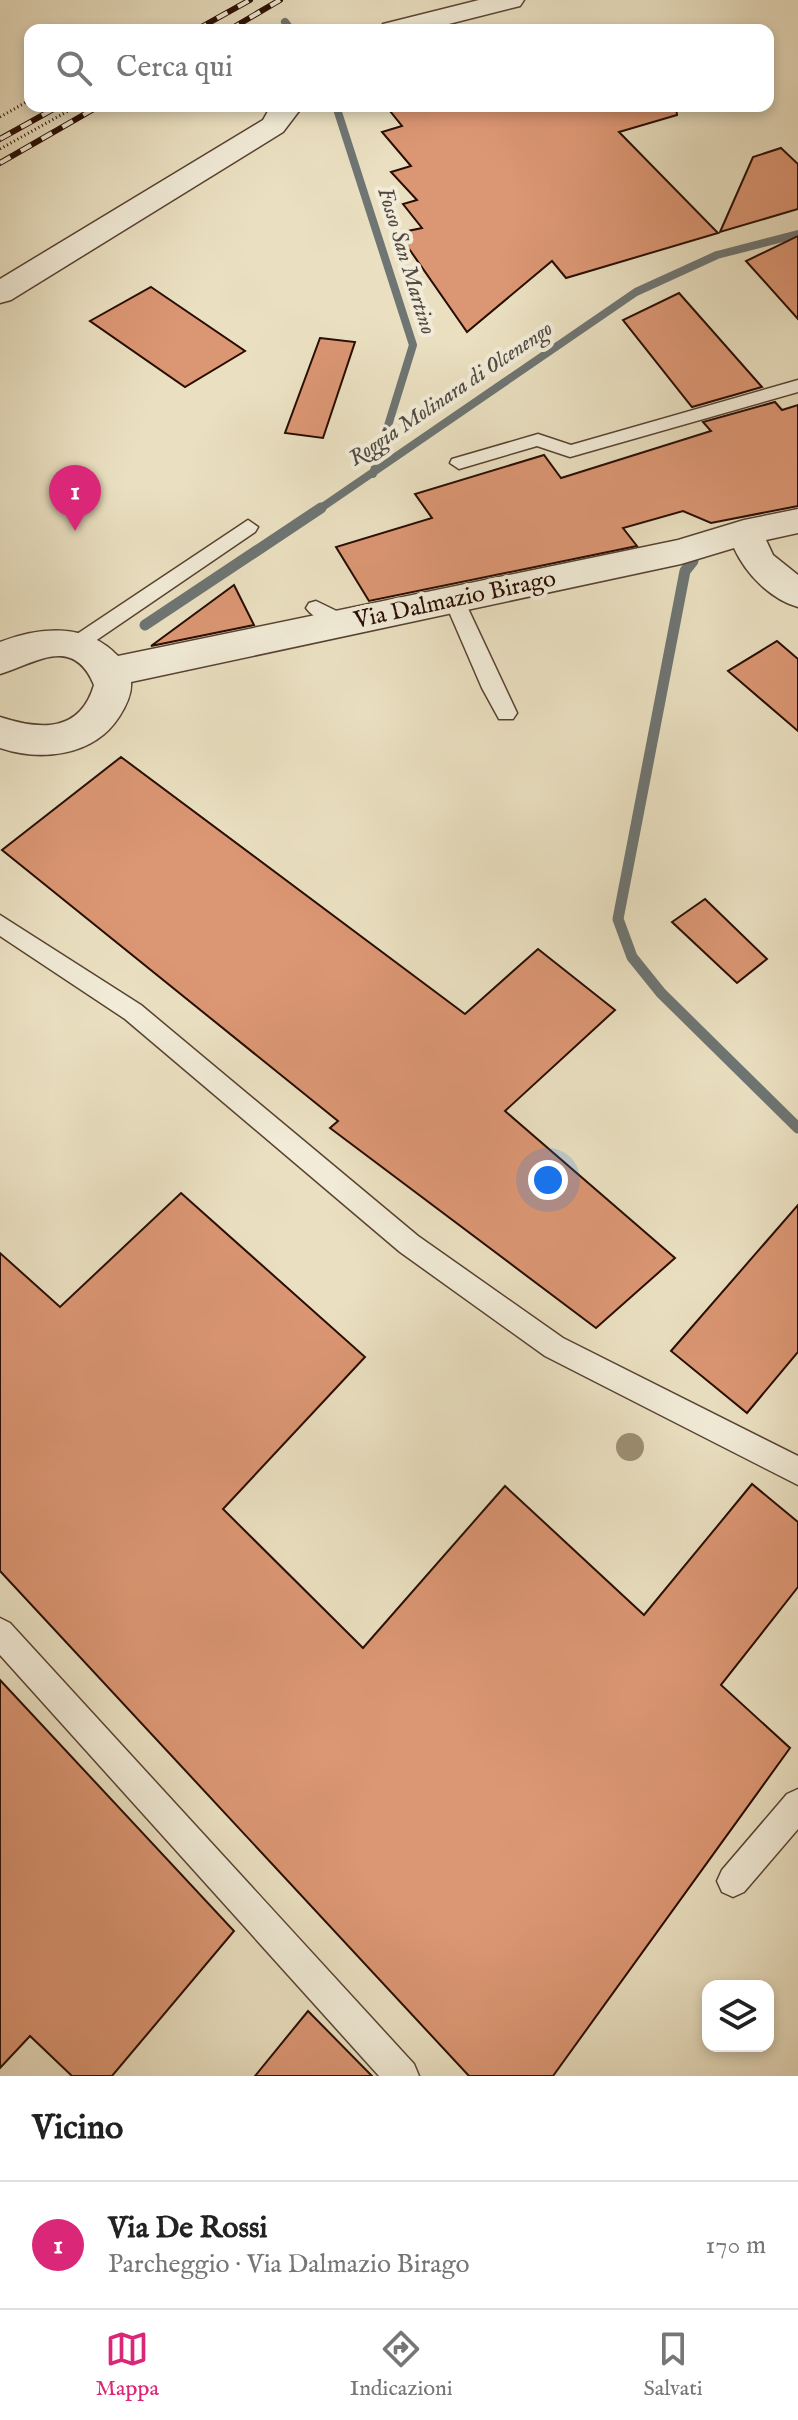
<!DOCTYPE html>
<html lang="it">
<head>
<meta charset="utf-8">
<style>
	:root { --surface:#fff; --page:#f2f2f2; --text:#222; --muted:#767676; --line:#e0e0e0; --accent:#db2777 }
	body { margin:0; font-family:"IM FELL English",serif; background:var(--page); color:var(--text) }
	.controls { position:absolute; right:24px; bottom:24px; display:grid; overflow:hidden; border-radius:16px; box-shadow:0 4px 12px #0003 }
	.controls button { width:72px; height:72px; display:grid; place-items:center; padding:0; border:0; border-bottom:2px solid var(--line); background:var(--surface); color:var(--text); font:40px sans-serif }
	.you { position:absolute; left:548px; top:1180px; width:28px; height:28px; margin:-20px; border:6px solid #fff; border-radius:50%; background:#1a73e8; box-shadow:0 0 0 12px #1a73e833 }
	.badge { display:grid; place-items:center; width:52px; height:52px; border-radius:50%; background:var(--accent); color:#fff; font-size:26px; font-weight:700 }
	.pin { position:absolute; translate:-50% -66px; filter:drop-shadow(0 2px 4px #0008) }
	.pin::after { content:''; position:absolute; top:42px; width:28px; height:24px; background:inherit; clip-path:polygon(0 0,100% 0,50% 100%) }
	.list { margin:0; padding:0; list-style:none }
	h2 { display:flex; justify-content:space-between; align-items:center; height:104px; margin:0; padding:0 32px; font-size:34px }
	h2 small { font-size:26px; font-weight:400; color:var(--muted) }
	.list li { display:grid; grid-template-columns:52px 1fr auto; gap:24px; align-items:center; box-sizing:border-box; height:128px; padding:0 32px; border-top:2px solid var(--line) }
	.list b { display:block; font-size:30px; white-space:nowrap }
	.list p { margin:0; font-size:26px; white-space:nowrap; color:var(--muted) }
	.list em { font-size:26px; font-style:normal; color:var(--muted) }
	.icon { flex:none; width:44px; height:44px; fill:none; stroke:currentColor; stroke-width:2; stroke-linecap:round; stroke-linejoin:round }
	.map { position:relative; flex:none; width:798px; height:2076px; overflow:hidden }
	.search { position:absolute; background:var(--surface); box-shadow:0 4px 12px #0003; left:24px; right:24px; top:24px; height:88px; display:flex; align-items:center; gap:20px; box-sizing:border-box; padding:0 28px; border-radius:16px; color:var(--muted); font-size:30px }
	.sheet { height:232px; background:var(--surface) }
	nav { display:flex; justify-content:space-around; align-items:center; box-sizing:border-box; height:112px; border-top:2px solid var(--line); background:var(--surface); font-size:22px; color:var(--muted) }
	nav a { display:grid; justify-items:center; gap:4px }
	nav .on { color:var(--accent) }
	.map>svg:first-child { display:block }
</style>
</head>
<body>
<div class="map">
<svg width="798" height="2076" viewBox="0 0 798 2076">
	<rect width="100%" height="100%" fill="#eae0c1"/>
	<filter id="stains"><feTurbulence type="fractalNoise" baseFrequency=".0025" numOctaves="4"/><feColorMatrix values="0 0 0 0 .2 0 0 0 0 .09 0 0 0 0 .02 0 0 0 .5 -.17"/></filter>
	<radialGradient id="worn" r=".72"><stop offset=".6" stop-color="#630" stop-opacity="0"/><stop offset="1" stop-color="#630" stop-opacity=".3"/></radialGradient>
	<g fill="none" stroke-linecap="round" stroke-linejoin="round">
		<!-- stream-far1 -->
		<g stroke="#6e7573" stroke-width="8">
			<polyline points="285,22 291,30"/>
			<polyline points="336,106 413,345 373,474"/>
			<polyline points="318,510 636,292 717,255 798,234"/>
		</g>
		<!-- stream -->
		<g stroke="#6e7573" stroke-width="11">
			<polyline points="693,561 685,571 618,919 632,957 661,993 798,1128"/>
			<polyline points="145,625 321,508"/>
		</g>
	</g>
	<!-- building -->
	<g fill="#db9673" stroke="#280d03" stroke-width="2">
		<polygon points="386,106 676,106 677,115 619,132 718,233 566,278 552,261 467,332 398,233 422,228 403,204 417,200 391,172 411,166 382,132 402,126"/>
		<polygon points="781,148 798,164 798,209 720,232 753,157"/>
		<polygon points="798,236 798,319 746,261"/>
		<polygon points="151,287 245,351 185,387 90,321"/>
		<polygon points="679,293 762,387 692,407 623,320"/>
		<polygon points="320,338 355,342 323,438 285,433"/>
		<polygon points="775,402 782,410 798,405 798,506 711,523 683,511 623,528 637,546 369,601 336,547 432,518 415,494 544,455 561,478 711,431 703,422"/>
		<polygon points="234,585 254,625 151,646"/>
		<polygon points="777,641 798,659 798,731 728,671"/>
		<polygon points="121,757 465,1014 538,949 615,1010 505,1111 675,1258 596,1328 330,1128 338,1121 2,850"/>
		<polygon points="705,899 767,959 737,983 672,922"/>
		<polygon points="181,1193 365,1357 223,1509 363,1648 505,1486 644,1615 752,1484 798,1522 798,1587 721,1685 790,1748 553,2076 469,2076 0,1571 0,1253 60,1307"/>
		<polygon points="798,1205 798,1352 747,1413 671,1351"/>
		<polygon points="0,1680 234,1931 112,2076 72,2076 30,2036 0,2068"/>
		<polygon points="308,2011 372,2076 255,2076"/>
	</g>
	<g fill="none" stroke-linecap="round" stroke-linejoin="round">
		<defs>
			<g id="lane">
				<polygon points="798,380 798,392 570,457 537,446 459,469 450,463 452,459 538,434 571,445"/>
				<polygon points="248,520 258,527 255,532 82,650 68,650 65,645 68,640"/>
				<polygon points="454,593 461,595 464,600 517,713 513,719 499,719 482,688 444,600 447,595"/>
				<path d="M 316,601 L 351,618 L 354,623 L 351,628 C 337,632 314,619 306,608 L 309,603 Z"/>
				<polygon points="0,915 141,1005 418,1236 563,1338 798,1456 798,1485 545,1356 400,1252 125,1019 0,936"/>
				<polygon points="0,1618 10,1623 414,2064 419,2076 379,2076 0,1655"/>
				<polygon points="798,1789 798,1829 744,1892 733,1897 722,1892 717,1881 722,1870 787,1794"/>
			</g>
			<g id="street">
				<polygon points="479,0 524,0 520,6 425,30 379,30 383,24"/>
				<polygon points="271,106 299,106 299,111 283,132 11,300 0,303 0,279 263,120"/>
				<path d="M 798,509 L 798,533 L 766,540 L 773,555 L 798,575 L 798,607 C 770,599 746,574 734,548 L 681,564 L 131,682 C 132,694 126,706 119,717 C 94,756 41,762 0,748 L 0,717 C 40,730 80,733 94,685 C 73,634 34,664 0,674 L 0,642 C 39,627 86,622 118,656 L 678,540 L 744,520 Z"/>
			</g>
		</defs>
		<!-- lane casing -->
		<use href="#lane" stroke="#584232" stroke-width="3"/>
		<!-- street casing -->
		<use href="#street" stroke="#584232" stroke-width="3"/>
		<!-- path -->
		<g stroke="#280d03" stroke-width="3" stroke-dasharray="1 3" stroke-linecap="butt">
			<polyline points="0,117 30,100"/>
			<polyline points="0,149 77,106"/>
		</g>
		<!-- lane -->
		<use href="#lane" fill="#f1ebd7" fill-rule="evenodd"/>
		<!-- street -->
		<use href="#street" fill="#f1ebd7" fill-rule="evenodd"/>
		<defs>
			<g id="rail">
				<polyline points="196,30 250,0"/>
				<polyline points="229,30 280,0"/>
				<polyline points="0,139 59,106"/>
				<polyline points="0,163 99,106"/>
			</g>
		</defs>
		<!-- rail casing -->
		<use href="#rail" stroke="#280d03" stroke-width="6"/>
		<!-- rail -->
		<use href="#rail" stroke="#f1ebd7" stroke-width="4" stroke-dasharray="12" stroke-linecap="butt"/>
	</g>
	<!-- trees -->
	<circle fill="#9c8f73" cx="630" cy="1447" r="14"/>
	<g text-anchor="middle" dominant-baseline="central" stroke-width="8" stroke-linejoin="round" paint-order="stroke">
		<!-- far-water labels -->
		<g font-size="22" font-style="italic" fill="#514a44" stroke="#f1ebd7">
			<text transform="translate(406 261) rotate(73)">Fosso San Martino</text>
			<text transform="translate(451 394) rotate(-34)">Roggia Molinara di Olcenengo</text>
		</g>
		<!-- street labels -->
		<g font-size="24" fill="#280d03" stroke="#f1ebd7">
			<text transform="translate(455 600) rotate(-12)">Via Dalmazio Birago</text>
		</g>
	</g>
	<rect width="100%" height="100%" filter="url(#stains)"/>
	<rect width="100%" height="100%" fill="url(#worn)"/>
</svg>
<div class="controls">
<button><svg class="icon" aria-label="layers" viewBox="0 0 24 24"><path d="M12 4l9 5-9 5-9-5zM3 14l9 5 9-5"/></svg></button>
</div>
<div class="you"></div>
<div class="pin badge" style="left:75px;top:531px">1</div>
<div class="search"><svg class="icon" aria-label="search" viewBox="0 0 24 24"><circle cx="10" cy="10" r="6"/><path d="M15 15l6 6"/></svg>Cerca qui</div>
</div>
<section class="sheet">
<h2>Vicino<small></small></h2>
<ul class="list">
<li><span class="badge">1</span><div><b>Via De Rossi</b><p>Parcheggio · Via Dalmazio Birago</p></div><em>170 m</em></li>
</ul>
</section>
<nav>
<a class="on"><svg class="icon" aria-label="map" viewBox="0 0 24 24"><path d="M3 6l6-2 6 2 6-2v14l-6 2-6-2-6 2zM9 4v14M15 6v14"/></svg>Mappa</a>
<a><svg class="icon" aria-label="directions" viewBox="0 0 24 24"><path d="M12 3l9 9-9 9-9-9zM9 14v-3h6M13 9l2 2-2 2"/></svg>Indicazioni</a>
<a><svg class="icon" aria-label="saved" viewBox="0 0 24 24"><path d="M7 4h10v16l-5-4-5 4z"/></svg>Salvati</a>
</nav>
</body>
</html>
